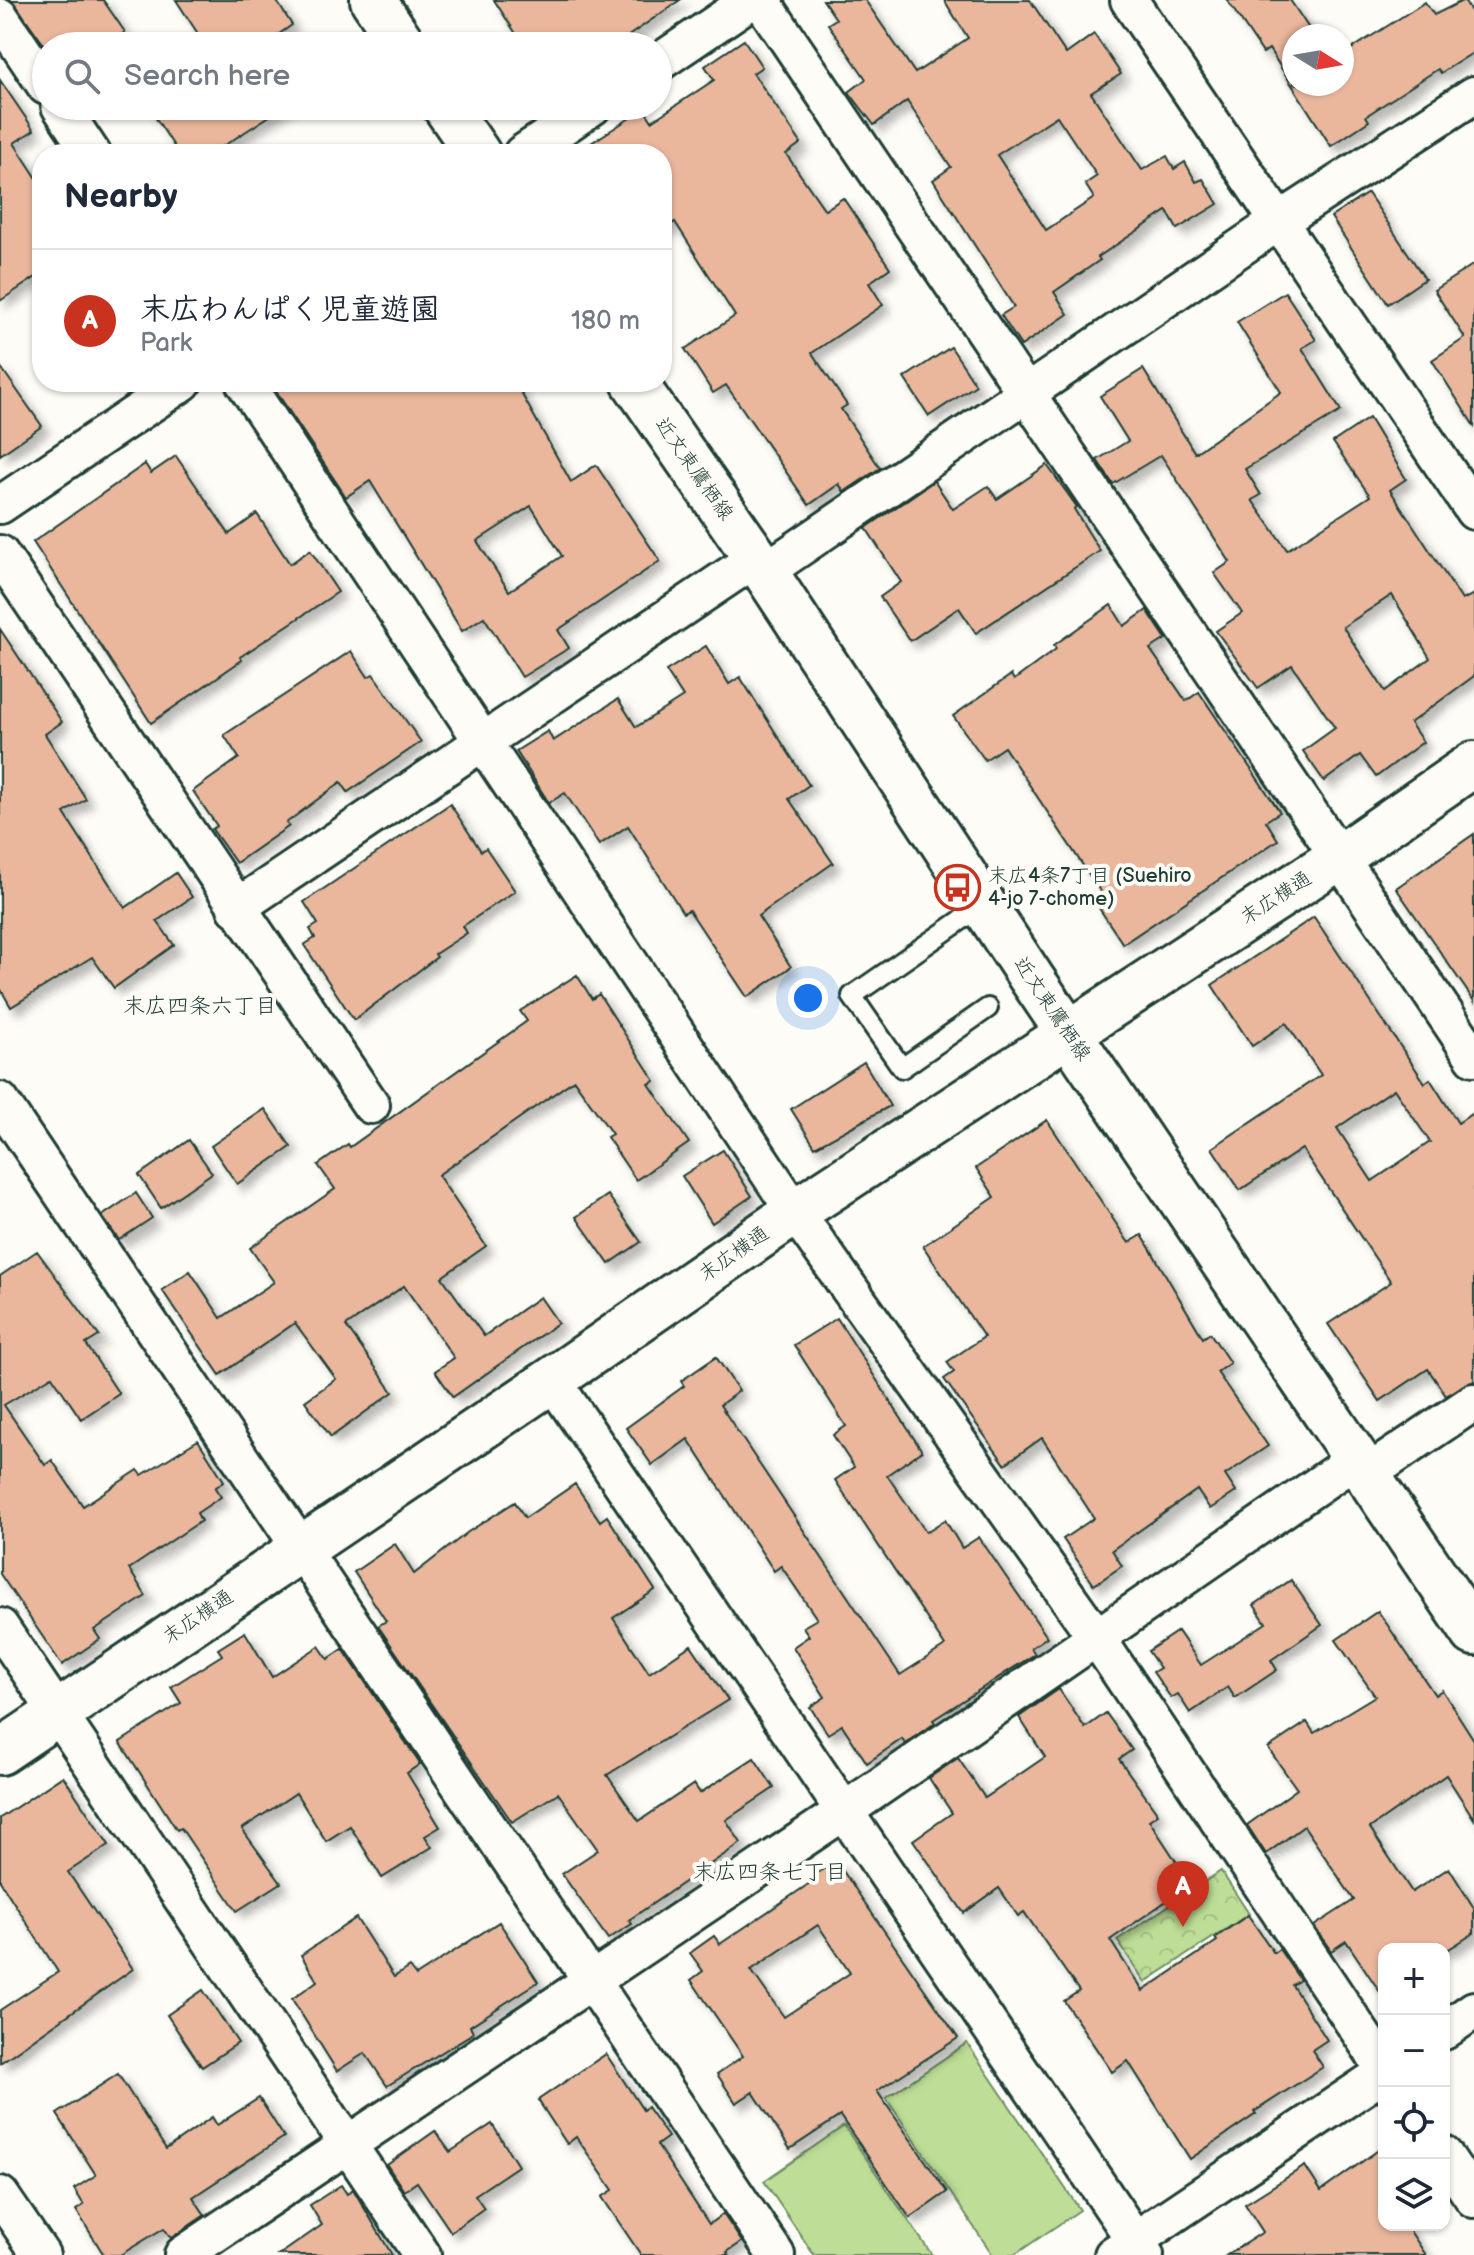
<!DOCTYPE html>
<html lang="en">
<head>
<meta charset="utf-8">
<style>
	:root { --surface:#fff; --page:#f2f2f3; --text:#1f2937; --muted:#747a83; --line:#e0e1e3; --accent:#c8321e }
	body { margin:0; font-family:"Balsamiq Sans","Klee One",sans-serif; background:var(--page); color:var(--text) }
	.controls { position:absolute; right:24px; bottom:24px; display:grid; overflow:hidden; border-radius:16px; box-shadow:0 2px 6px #0004 }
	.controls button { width:72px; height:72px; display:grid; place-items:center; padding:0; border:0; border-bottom:2px solid var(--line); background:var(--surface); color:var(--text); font:40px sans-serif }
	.compass { position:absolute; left:1282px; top:24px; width:72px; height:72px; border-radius:50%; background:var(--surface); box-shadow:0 2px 6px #0004; rotate:101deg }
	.you { position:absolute; left:808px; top:998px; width:28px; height:28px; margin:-20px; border:6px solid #fff; border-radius:50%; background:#1a73e8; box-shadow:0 0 0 12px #1a73e833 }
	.badge { display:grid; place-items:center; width:52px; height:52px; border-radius:50%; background:var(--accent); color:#fff; font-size:26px; font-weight:700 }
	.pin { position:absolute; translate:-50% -66px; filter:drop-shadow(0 2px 4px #0008) }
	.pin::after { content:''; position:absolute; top:42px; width:28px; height:24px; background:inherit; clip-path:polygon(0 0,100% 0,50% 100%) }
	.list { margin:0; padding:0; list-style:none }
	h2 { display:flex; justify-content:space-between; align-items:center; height:104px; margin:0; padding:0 32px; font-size:34px }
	h2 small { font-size:26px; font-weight:400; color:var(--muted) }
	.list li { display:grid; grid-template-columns:52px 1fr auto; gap:24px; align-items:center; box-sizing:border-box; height:144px; padding:0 32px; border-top:2px solid var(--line) }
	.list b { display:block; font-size:30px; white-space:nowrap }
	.list p { margin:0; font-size:26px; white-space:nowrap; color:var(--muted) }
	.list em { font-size:26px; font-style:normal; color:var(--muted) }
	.icon { flex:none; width:44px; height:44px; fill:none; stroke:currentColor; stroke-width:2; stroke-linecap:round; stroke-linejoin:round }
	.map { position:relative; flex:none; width:1474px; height:2255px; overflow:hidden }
	.search { position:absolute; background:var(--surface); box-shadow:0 2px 6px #0004; left:32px; top:32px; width:640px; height:88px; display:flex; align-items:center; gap:20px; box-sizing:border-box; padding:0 28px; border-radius:44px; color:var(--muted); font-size:30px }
	.panel { position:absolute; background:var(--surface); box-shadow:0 2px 6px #0004; left:32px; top:144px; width:640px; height:248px; border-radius:32px }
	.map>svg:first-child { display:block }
</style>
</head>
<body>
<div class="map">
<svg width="1474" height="2255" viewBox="0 0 1474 2255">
	<defs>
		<pattern id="park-crowns" width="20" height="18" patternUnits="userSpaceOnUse" patternTransform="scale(2)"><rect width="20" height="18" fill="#bede97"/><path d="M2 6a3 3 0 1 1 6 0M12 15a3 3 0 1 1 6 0" fill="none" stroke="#a3bf83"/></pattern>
		<filter id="shadow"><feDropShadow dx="7" dy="7" stdDeviation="4" flood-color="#0004"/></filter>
	</defs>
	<rect width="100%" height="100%" fill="#fdfcf7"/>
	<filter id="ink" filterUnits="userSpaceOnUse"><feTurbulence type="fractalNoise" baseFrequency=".0125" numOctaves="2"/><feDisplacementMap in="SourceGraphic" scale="16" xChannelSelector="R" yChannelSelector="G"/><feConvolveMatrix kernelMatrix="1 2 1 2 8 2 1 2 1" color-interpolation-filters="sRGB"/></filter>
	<g filter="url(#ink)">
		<!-- park -->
		<polygon fill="url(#park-crowns)" stroke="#6e8e66" stroke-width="2" points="1221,1871 1249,1914 1145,1982 1117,1940"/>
		<!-- garden -->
		<g fill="#bede97" stroke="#6e8e66" stroke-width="2">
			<polygon points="967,2043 1080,2210 1014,2255 993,2255 886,2098"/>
			<polygon points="844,2126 932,2255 814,2255 764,2181"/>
		</g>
		<!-- building -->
		<g fill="#eab79d" stroke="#1f3d34" stroke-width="2" fill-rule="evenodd" filter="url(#shadow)">
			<polygon points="12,0 103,0 125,32 106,46 45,46"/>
			<polygon points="176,0 276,0 292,25 262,46 206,46"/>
			<polygon points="494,0 680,0 614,46 524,46"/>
			<path d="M 823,0 L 865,0 L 915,73 L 968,38 L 944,0 L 1030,0 L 1066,54 L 1094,34 L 1121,74 L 1091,93 L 1142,170 L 1167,156 L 1174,169 L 1185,162 L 1196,182 L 1203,179 L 1218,204 L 1177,229 L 1167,211 L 1098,257 L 1100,260 L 1054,292 L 1068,314 L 1021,346 L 1001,315 L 1014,307 L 933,180 L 951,167 L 907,101 L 874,125 L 849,92 L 866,79 L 828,24 L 836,19 ZM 1057,116 L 1097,176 L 1085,184 L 1094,198 L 1046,230 L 997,155 Z"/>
			<polygon points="1227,0 1290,0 1314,36 1294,36 1294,84 1342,84 1342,55 1425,2 1434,15 1464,0 1474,16 1474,52 1441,73 1438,69 1366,116 1369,121 1331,146 1269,49 1263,53"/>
			<polygon points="744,40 762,67 753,73 801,143 786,154 825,210 843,198 890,268 869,283 883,305 812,353 847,405 841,409 880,468 844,492 839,484 809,505 726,385 713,393 685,349 735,316 675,222 662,231 662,154 574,154 644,109 652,121 714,80 705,66"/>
			<polygon points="0,80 34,130 14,143 42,186 42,273 0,301"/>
			<polygon points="148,106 285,106 211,154 179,154"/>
			<polygon points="1368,193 1425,279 1388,304 1331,217"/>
			<polygon points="1474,264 1474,426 1432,360 1465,338 1434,290"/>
			<path d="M 1285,292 L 1316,340 L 1302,348 L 1341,411 L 1245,469 L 1261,495 L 1252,500 L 1287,550 L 1370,496 L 1333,442 L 1369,418 L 1406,479 L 1390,490 L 1462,600 L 1474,594 L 1474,676 L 1410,723 L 1423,742 L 1376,777 L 1360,755 L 1324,781 L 1303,751 L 1335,728 L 1292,665 L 1258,688 L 1216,631 L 1242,613 L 1214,573 L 1230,562 L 1161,455 L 1113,484 L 1097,460 L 1128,441 L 1100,396 L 1143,369 L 1195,453 L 1281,392 L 1237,322 ZM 1392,595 L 1430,658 L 1385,691 L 1343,627 Z"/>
			<polygon points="951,347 976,385 929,416 904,378"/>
			<polygon points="0,366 42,426 0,455"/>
			<path d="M 270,382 L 515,382 L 571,482 L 596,465 L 660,561 L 558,630 L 569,648 L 522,677 L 484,617 L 462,631 L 370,481 L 346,497 ZM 531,506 L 562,556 L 509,591 L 477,541 Z"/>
			<polygon points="176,456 229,534 257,514 290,564 310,550 338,592 240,657 242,660 151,723 33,542 145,464 151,473"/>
			<polygon points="1047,465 1077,507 1074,509 1100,551 976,633 959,608 910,641 880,597 901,582 866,528 934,481 953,509 988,486 997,499"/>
			<polygon points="1111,605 1124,626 1147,610 1166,639 1150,649 1186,701 1199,692 1280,812 1266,821 1278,840 1123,944 1097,905 1106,900 1004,747 985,760 953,716 1011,675 1014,680 1056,649 1054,645"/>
			<polygon points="0,629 62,722 45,734 86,799 64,813 125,908 176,873 192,897 157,921 174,945 114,988 92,957 11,1007 0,988"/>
			<polygon points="706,646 729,684 740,677 809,785 789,799 833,863 758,916 791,967 747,997 689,910 683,913 628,826 599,845 565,793 549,803 516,751 548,731 553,741 618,699 636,727 683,697 666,671"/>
			<polygon points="351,651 368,677 373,674 421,742 348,792 341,782 286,823 289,826 236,863 212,829 217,826 193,791 239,758 224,735"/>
			<polygon points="450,804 481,851 486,848 515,891 463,926 467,933 435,954 437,957 354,1020 304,945 315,938 310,929 318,924 304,902"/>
			<polygon points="1474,834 1474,1001 1396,888"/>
			<path d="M 1314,917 L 1425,1083 L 1430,1079 L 1458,1123 L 1474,1112 L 1474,1381 L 1446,1396 L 1428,1369 L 1380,1401 L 1328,1324 L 1391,1282 L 1302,1149 L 1240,1190 L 1212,1148 L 1321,1075 L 1286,1023 L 1252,1046 L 1212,985 ZM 1394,1089 L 1430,1142 L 1372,1181 L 1337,1128 Z"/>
			<polygon points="577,975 592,999 599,994 655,1081 649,1084 689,1143 636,1180 607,1137 612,1134 574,1080 438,1175 486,1246 442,1277 484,1336 540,1297 558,1323 453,1397 435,1371 454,1358 404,1286 346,1326 393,1392 331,1437 305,1401 336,1379 295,1323 220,1375 162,1290 190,1271 221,1318 274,1282 250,1248 335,1189 318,1165 348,1144 350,1147 527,1021 520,1011"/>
			<polygon points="864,1062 890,1106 815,1147 791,1109"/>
			<polygon points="265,1109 291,1147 237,1184 211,1146"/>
			<polygon points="1047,1120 1129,1243 1142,1235 1203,1338 1210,1333 1230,1363 1217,1372 1268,1446 1225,1475 1236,1492 1210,1509 1197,1490 1112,1550 1122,1566 1094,1585 1063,1539 1094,1518 1042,1438 1005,1464 944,1379 954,1372 947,1362 984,1337 923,1246 995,1197 976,1168"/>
			<polygon points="189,1140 212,1173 161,1208 139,1175"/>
			<polygon points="723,1150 752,1196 712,1223 682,1176"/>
			<polygon points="136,1193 152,1218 119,1240 102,1216"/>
			<polygon points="608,1195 641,1242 609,1264 576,1217"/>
			<polygon points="37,1251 99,1336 86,1344 119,1394 81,1419 52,1376 4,1405 45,1465 52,1460 83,1506 138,1470 142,1475 198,1440 224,1481 215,1488 221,1497 197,1513 201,1521 129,1569 146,1596 94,1630 100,1639 62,1665 0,1574 0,1276"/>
			<polygon points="837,1318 922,1451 887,1475 926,1532 945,1520 962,1548 979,1537 1047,1637 1031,1648 1035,1654 933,1720 935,1723 905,1744 902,1739 867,1763 842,1725 828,1734 810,1707 825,1697 793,1647 809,1636 803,1627 817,1619 781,1566 774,1571 688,1439 652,1465 626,1428 684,1386 681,1381 716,1357 739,1391 720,1405 900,1675 945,1646 835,1480 854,1467 833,1435 846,1426 794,1345"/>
			<polygon points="575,1484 600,1521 607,1516 655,1590 613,1618 649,1673 691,1645 728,1700 607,1775 639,1821 694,1784 700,1793 754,1758 774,1788 726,1820 741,1843 629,1920 632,1924 608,1939 562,1874 598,1850 558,1793 512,1822 378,1626 386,1621 354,1572 395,1544 414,1574 468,1532 515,1502 525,1518"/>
			<polygon points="1291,1580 1322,1625 1271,1660 1277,1670 1235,1698 1228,1687 1190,1713 1178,1694 1171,1698 1153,1672 1160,1668 1148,1651 1178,1631 1201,1665 1266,1623 1254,1605"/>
			<polygon points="1378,1611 1435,1695 1442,1690 1474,1740 1474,1819 1446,1775 1370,1828 1412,1892 1449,1868 1474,1908 1474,1933 1449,1949 1384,1949 1384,1998 1346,1941 1331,1951 1314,1926 1354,1900 1304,1826 1266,1854 1247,1825 1297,1789 1268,1748 1307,1722 1314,1733 1375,1696 1336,1640"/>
			<polygon points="245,1632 272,1677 319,1646 328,1659 343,1649 420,1764 407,1773 440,1827 425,1836 432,1847 382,1878 350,1826 326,1841 296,1793 242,1829 281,1883 237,1911 181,1828 177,1830 120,1742 181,1703 171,1687 222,1655 218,1649"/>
			<polygon points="1059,1689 1085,1728 1106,1713 1132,1750 1119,1759 1158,1814 1149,1820 1191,1884 1110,1940 1143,1991 1217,1941 1215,1938 1248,1915 1274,1953 1279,1949 1300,1980 1292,1985 1327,2040 1312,2050 1323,2067 1254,2112 1256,2114 1190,2159 1128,2061 1112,2072 1064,2001 1079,1991 1024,1912 1018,1916 999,1888 964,1913 913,1840 952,1813 929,1778 958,1758 985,1798 1045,1757 1019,1717"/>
			<polygon points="63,1776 109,1845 68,1872 133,1969 0,2063 0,2010 58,1972 0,1881 0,1818"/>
			<path d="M 836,1861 L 958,2038 L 877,2091 L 947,2192 L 910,2218 L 840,2116 L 790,2149 L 753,2092 L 736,2103 L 717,2074 L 743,2056 L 691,1980 L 703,1971 L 690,1953 L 714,1936 L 720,1944 L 813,1881 L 811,1877 ZM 818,1925 L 850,1973 L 784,2017 L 751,1970 Z"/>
			<polygon points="356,1918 394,1977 409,1967 416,1976 499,1922 538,1982 470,2026 473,2033 387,2086 365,2053 337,2071 292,1999 317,1981 301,1955"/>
			<polygon points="203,1990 238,2043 202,2067 167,2015"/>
			<polygon points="606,2054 643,2110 647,2107 668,2137 657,2145 709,2224 723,2214 742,2242 727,2252 729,2255 641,2255 602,2197 613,2190 576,2137 567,2144 538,2100"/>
			<polygon points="118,2074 166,2149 212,2117 217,2125 259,2098 284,2137 193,2197 205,2215 171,2238 164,2228 120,2255 104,2255 76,2210 84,2205 74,2189 96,2175 57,2114"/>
			<polygon points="492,2124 518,2166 475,2195 484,2208 451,2232 417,2182 404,2191 387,2165 435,2131 450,2152"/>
			<polygon points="1384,2146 1384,2225 1406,2225 1426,2255 1227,2255 1263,2232 1245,2204 1305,2166 1321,2191"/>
			<polygon points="341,2185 347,2194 353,2189 392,2255 279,2255 322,2225 310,2205"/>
		</g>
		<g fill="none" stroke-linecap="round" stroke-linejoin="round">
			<defs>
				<polyline id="lane" points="983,905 852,996 902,1068 988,1008"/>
				<g id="street">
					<polyline points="761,0 1474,1057"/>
					<polyline points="1129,0 1474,511"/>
					<polyline points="0,17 46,86"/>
					<polyline points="658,63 751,0"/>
					<polyline points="60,106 92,154"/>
					<polyline points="522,154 593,106"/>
					<polyline points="244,382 795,1212 1097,1638 1384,2068"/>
					<polyline points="0,505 183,382"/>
					<polyline points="0,554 371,1105"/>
					<polyline points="764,572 1278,222 1474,95"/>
					<polyline points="236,908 756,558"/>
					<polyline points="0,1101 776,2255"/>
					<polyline points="552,1380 1145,2255"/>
					<polyline points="1367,1474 1474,1402"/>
					<polyline points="0,1627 422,2255"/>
					<polyline points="1444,2031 1474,2010"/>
					<polyline points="1444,2155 1474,2199"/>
					<polyline points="0,2195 41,2255"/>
					<polyline points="183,2255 843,1812 1356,1459"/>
					<polyline points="1113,2255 1384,2073"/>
				</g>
				<g id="secondary">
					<polyline points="373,0 404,46"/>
					<polyline points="445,106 478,154"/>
					<polyline points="634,382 756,558 1032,979 1474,1633"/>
					<polyline points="0,1752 552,1380 795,1212 1341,856 1474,764"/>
				</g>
			</defs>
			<!-- lane casing -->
			<use href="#lane" stroke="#1f3d34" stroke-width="24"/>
			<!-- street casing -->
			<use href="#street" stroke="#1f3d34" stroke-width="42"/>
			<!-- secondary casing -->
			<use href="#secondary" stroke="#1f3d34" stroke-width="50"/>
			<!-- lane -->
			<use href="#lane" stroke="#fdfcf7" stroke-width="18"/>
			<!-- street -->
			<use href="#street" stroke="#fdfcf7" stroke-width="36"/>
			<!-- secondary -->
			<use href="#secondary" stroke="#fdfcf7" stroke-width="44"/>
		</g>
	</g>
	<!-- icons -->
	<defs>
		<symbol id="bus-ring" viewBox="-11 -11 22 22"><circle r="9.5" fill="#fdfcf7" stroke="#c8321e" stroke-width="1.5"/><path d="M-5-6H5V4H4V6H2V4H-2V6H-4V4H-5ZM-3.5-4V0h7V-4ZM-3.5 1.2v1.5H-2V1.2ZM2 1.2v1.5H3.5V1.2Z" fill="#c8321e"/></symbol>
	</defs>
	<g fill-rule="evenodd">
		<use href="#bus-ring" x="932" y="862" width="51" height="51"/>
	</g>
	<g text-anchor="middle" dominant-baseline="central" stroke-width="8" stroke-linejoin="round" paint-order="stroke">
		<!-- street labels -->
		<g font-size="20" fill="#1f3d34" stroke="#fdfcf7">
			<text transform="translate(694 469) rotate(55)">近文東鷹栖線</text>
			<text transform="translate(1276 898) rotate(-33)">末広横通</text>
			<text transform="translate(1052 1009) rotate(56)">近文東鷹栖線</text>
			<text transform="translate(734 1254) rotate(-35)">末広横通</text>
			<text transform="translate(198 1617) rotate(-34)">末広横通</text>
		</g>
		<!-- poi labels -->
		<g font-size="20" fill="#1f3d34" stroke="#fdfcf7" text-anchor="start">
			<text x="988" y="876">末広4条7丁目 (Suehiro<tspan x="988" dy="23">4-jo 7-chome)</tspan></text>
		</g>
		<!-- neighbourhood labels -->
		<g font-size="22" fill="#1f3d34" stroke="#fdfcf7">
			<text x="200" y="1006">末広四条六丁目</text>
			<text x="770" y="1872">末広四条七丁目</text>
		</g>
	</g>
</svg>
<div class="controls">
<button>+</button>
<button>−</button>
<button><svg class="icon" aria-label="locate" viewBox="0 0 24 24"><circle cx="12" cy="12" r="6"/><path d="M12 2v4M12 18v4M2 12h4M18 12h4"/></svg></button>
<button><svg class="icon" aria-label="layers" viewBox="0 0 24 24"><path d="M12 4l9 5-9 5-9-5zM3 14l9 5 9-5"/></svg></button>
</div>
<svg class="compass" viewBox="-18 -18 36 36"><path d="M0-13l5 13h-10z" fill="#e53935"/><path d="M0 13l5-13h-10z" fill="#747a83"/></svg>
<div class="you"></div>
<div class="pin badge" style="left:1183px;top:1927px">A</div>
<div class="search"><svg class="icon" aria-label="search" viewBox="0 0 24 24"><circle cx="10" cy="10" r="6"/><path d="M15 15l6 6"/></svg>Search here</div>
<section class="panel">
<h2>Nearby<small></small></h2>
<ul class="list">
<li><span class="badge">A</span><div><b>末広わんぱく児童遊園</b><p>Park</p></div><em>180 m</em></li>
</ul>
</section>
</div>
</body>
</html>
